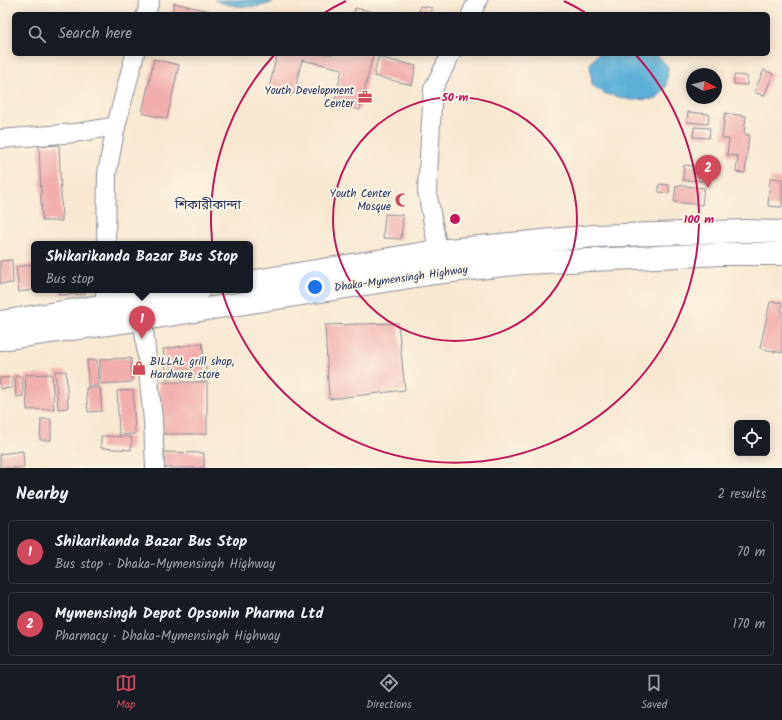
<!DOCTYPE html>
<html lang="en">
<head>
<meta charset="utf-8">
<style>
	:root { --surface:#171b24; --page:#20242c; --text:#f1f3f6; --muted:#9ea1a6; --line:#363941; --accent:#d1495b }
	body { margin:0; font-family:Kalam,"Noto Sans Bengali",sans-serif; background:var(--page); color:var(--text) }
	.controls { position:absolute; right:12px; bottom:12px; display:grid; overflow:hidden; border-radius:6px; box-shadow:0 2px 10px #0003 }
	.controls button { width:36px; height:36px; display:grid; place-items:center; padding:0; border:0; border-bottom:1px solid var(--line); background:var(--surface); color:var(--text); font:20px sans-serif }
	.compass { position:absolute; left:686px; top:68px; width:36px; height:36px; border-radius:50%; background:var(--surface); box-shadow:0 2px 10px #0003; rotate:97deg }
	.you { position:absolute; left:315px; top:287px; width:14px; height:14px; margin:-10px; border:3px solid #fff; border-radius:50%; background:#1a73e8; box-shadow:0 0 0 6px #1a73e833 }
	.badge { display:grid; place-items:center; width:26px; height:26px; border-radius:50%; background:var(--accent); color:#fff; font-size:13px; font-weight:700 }
	.pin { position:absolute; translate:-50% -33px; filter:drop-shadow(0 1px 2px #0008) }
	.pin::after { content:''; position:absolute; top:21px; width:14px; height:12px; background:inherit; clip-path:polygon(0 0,100% 0,50% 100%) }
	.popup { position:absolute; left:31px; top:241px; width:222px; height:52px; box-sizing:border-box; display:grid; place-content:center; border-radius:6px; background:var(--surface); filter:drop-shadow(0 1px 3px #0005); font-size:13px; white-space:nowrap; color:var(--muted) }
	.popup b { font-size:15px; color:var(--text) }
	.popup::after { content:''; position:absolute; left:50%; top:100%; margin-left:-8px; border:8px solid transparent; border-top-color:var(--surface) }
	.list { margin:0; padding:0; list-style:none }
	h2 { display:flex; justify-content:space-between; align-items:center; height:52px; margin:0; padding:0 16px; font-size:17px }
	h2 small { font-size:13px; font-weight:400; color:var(--muted) }
	.list li { display:grid; grid-template-columns:26px 1fr auto; gap:12px; align-items:center; box-sizing:border-box; height:64px; margin:0 8px 8px; padding:0 8px; border:1px solid var(--line); border-radius:6px }
	.list b { display:block; font-size:15px; white-space:nowrap }
	.list p { margin:0; font-size:13px; white-space:nowrap; color:var(--muted) }
	.list em { font-size:13px; font-style:normal; color:var(--muted) }
	.icon { flex:none; width:22px; height:22px; fill:none; stroke:currentColor; stroke-width:2; stroke-linecap:round; stroke-linejoin:round }
	.map { position:relative; flex:none; width:782px; height:468px; overflow:hidden }
	.search { position:absolute; background:var(--surface); box-shadow:0 2px 10px #0003; left:12px; right:12px; top:12px; height:44px; display:flex; align-items:center; gap:10px; box-sizing:border-box; padding:0 14px; border-radius:6px; color:var(--muted); font-size:15px }
	.sheet { height:196px; background:var(--surface) }
	nav { display:flex; justify-content:space-around; align-items:center; box-sizing:border-box; height:56px; border-top:1px solid var(--line); background:var(--surface); font-size:11px; color:var(--muted) }
	nav a { display:grid; justify-items:center; gap:2px }
	nav .on { color:var(--accent) }
	.map>svg:first-child { display:block }
</style>
</head>
<body>
<div class="map">
<svg width="782" height="468" viewBox="0 0 782 468">
	<rect width="100%" height="100%" fill="#fcf5e5"/>
	<filter id="ink" filterUnits="userSpaceOnUse"><feTurbulence type="fractalNoise" baseFrequency=".025" numOctaves="2"/><feDisplacementMap in="SourceGraphic" scale="8" xChannelSelector="R" yChannelSelector="G"/><feConvolveMatrix kernelMatrix="1 2 1 2 8 2 1 2 1" color-interpolation-filters="sRGB"/></filter>
	<filter id="wash" filterUnits="userSpaceOnUse"><feTurbulence type="fractalNoise" baseFrequency=".012" numOctaves="4" result="noise"/><feDisplacementMap in="SourceGraphic" scale="16" xChannelSelector="R" yChannelSelector="G"/><feGaussianBlur stdDeviation="0.9" result="paint"/><feColorMatrix in="noise" values="0 0 0 0 0 0 0 0 0 0 0 0 0 0 0 0 0 1.4 0 .05"/><feComposite in="paint" operator="in"/></filter>
	<g filter="url(#wash)">
		<rect width="100%" height="100%" fill="#f8e8d2"/>
		<!-- water -->
		<g fill="#5cb0d8" stroke="#3c709b">
			<path d="M 214,0 L 275,0 C 262,11 229,7 214,0 Z"/>
			<polygon points="598,54 656,54 668,67 666,87 656,99 631,100 606,94 592,85 590,64"/>
		</g>
		<g id="blocks">
			<!-- building -->
			<g fill="#f1aead">
				<polygon points="174,3 218,13 218,14 172,14"/>
				<polygon points="420,6 432,8 431,14 418,14"/>
				<polygon points="355,8 378,13 378,14 354,14"/>
				<polygon points="277,54 373,54 360,110 334,104 342,69 302,60 294,94 269,88"/>
				<polygon points="378,57 416,66 412,85 374,76"/>
				<polygon points="154,59 179,65 167,119 142,113"/>
				<polygon points="764,70 773,74 764,96 754,92"/>
				<polygon points="734,75 747,76 747,85 734,84"/>
				<polygon points="688,112 709,114 708,124 687,122"/>
				<polygon points="725,113 746,116 744,134 749,135 745,173 736,172 738,156 727,155 729,139 722,138"/>
				<polygon points="694,127 710,128 709,138 693,137"/>
				<polygon points="59,145 62,221 42,221 39,146"/>
				<polygon points="684,165 706,167 705,181 683,180"/>
				<polygon points="770,178 782,179 782,207 768,206"/>
				<polygon points="659,184 669,185 669,193 659,192"/>
				<polygon points="676,185 704,188 702,205 674,202"/>
				<polygon points="385,214 403,215 401,239 383,238"/>
				<polygon points="12,260 13,283 0,284 0,261"/>
				<polygon points="34,264 34,290 19,292 16,267"/>
				<polygon points="59,290 85,290 85,294 59,295"/>
				<polygon points="770,302 782,302 782,353 760,348"/>
				<polygon points="398,323 405,390 329,399 325,325"/>
				<polygon points="202,343 207,377 167,379 163,349"/>
				<polygon points="131,358 132,382 101,384 100,359"/>
				<polygon points="87,360 97,360 98,385 88,386"/>
				<polygon points="55,371 66,371 68,408 58,409"/>
				<polygon points="52,374 54,409 27,410 25,375"/>
				<polygon points="15,376 22,376 23,396 16,397"/>
				<polygon points="12,377 12,388 0,389 0,378"/>
				<polygon points="159,382 207,382 207,434 160,434"/>
				<polygon points="100,387 102,411 88,412 86,388"/>
				<polygon points="133,390 135,434 119,435 117,391"/>
				<polygon points="41,419 51,419 51,440 40,440"/>
				<polygon points="101,436 132,437 131,450 101,448"/>
				<polygon points="23,451 24,468 0,468 0,454"/>
				<polygon points="164,452 204,453 204,468 164,468"/>
			</g>
		</g>
	</g>
	<g filter="url(#ink)">
		<use href="#blocks" fill-opacity="0" stroke="#8a8c98" stroke-width="1"/>
		<g fill="none" stroke-linecap="round" stroke-linejoin="round">
			<defs>
				<g id="minor">
					<polyline points="146,14 150,0"/>
					<polyline points="471,14 478,0"/>
					<polyline points="0,139 75,133 116,126"/>
					<polyline points="106,244 107,173 116,126 135,54"/>
					<polyline points="438,251 427,191 433,89 451,54"/>
					<polyline points="105,305 105,290"/>
					<polyline points="143,319 153,421 155,468"/>
				</g>
				<g id="trunk">
					<polyline points="250,282 438,251 594,236 746,231 782,232"/>
					<polyline points="0,322 199,290"/>
					<polyline points="0,339 143,319 435,273 523,263 723,254 782,254"/>
				</g>
			</defs>
			<!-- minor casing -->
			<use href="#minor" stroke="#8a8c98" stroke-width="20"/>
			<!-- trunk casing -->
			<use href="#trunk" stroke="#8a8c98" stroke-width="24"/>
			<!-- minor -->
			<use href="#minor" stroke="#fff" stroke-width="18"/>
			<!-- trunk -->
			<use href="#trunk" stroke="#fff" stroke-width="22"/>
		</g>
	</g>
	<!-- distance rings -->
	<g fill="none" stroke="#c2185b" stroke-width="2">
		<circle cx="455" cy="219" r="122"/>
		<path d="M324 13A244 244 0 0 1 346 1M564 1A244 244 0 0 1 586 13M635 54A244 244 0 1 1 275 54"/>
	</g>
	<!-- icons -->
	<defs>
		<symbol id="office-bare" viewBox="-9 -9 18 18"><path d="M-6-3h4V-5.5h4V-3h4V5H-6ZM-1-4.5V-3h2v-1.5ZM-6 0V1H6V0Z" fill="#d1495b" stroke="#fcf5e5" stroke-width="2.5" paint-order="stroke"/></symbol>
		<symbol id="mosque-bare" viewBox="-9 -9 18 18"><path d="M3.5-4.9A6 6 0 1 0 3.5 4.9A5 5 0 1 1 3.5-4.9Z" fill="#d1495b" stroke="#fcf5e5" stroke-width="2.5" paint-order="stroke"/></symbol>
		<symbol id="shop-bare" viewBox="-9 -9 18 18"><path d="M-5-2.5h2.3a2.7 3.5 0 0 1 5.4 0H5L5.5 6h-11ZM-1.5-2.5h3a1.5 2.3 0 0 0-3 0Z" fill="#d1495b" stroke="#fcf5e5" stroke-width="2.5" paint-order="stroke"/></symbol>
	</defs>
	<g fill-rule="evenodd">
		<use href="#office-bare" x="355" y="87" width="20" height="20"/>
		<use href="#mosque-bare" x="392" y="190" width="20" height="20"/>
		<use href="#shop-bare" x="129" y="358" width="20" height="20"/>
	</g>
	<g text-anchor="middle" dominant-baseline="central" stroke-width="4" stroke-linejoin="round" paint-order="stroke">
		<!-- poi labels -->
		<g font-size="11" fill="#1b2f5e" stroke="#fcf5e5" text-anchor="end">
			<text x="354" y="91">Youth Development<tspan x="354" dy="13">Center</tspan></text>
			<text x="391" y="194">Youth Center<tspan x="391" dy="13">Mosque</tspan></text>
			<text x="150" y="362" text-anchor="start">BILLAL grill shop,<tspan x="150" dy="13">Hardware store</tspan></text>
		</g>
		<!-- street labels -->
		<g font-size="11" fill="#1b2f5e" stroke="#fcf5e5">
			<text transform="translate(401 279) rotate(-8)">Dhaka-Mymensingh Highway</text>
		</g>
		<!-- quarter labels -->
		<g font-size="13" fill="#1b2f5e" stroke="#fcf5e5">
			<text x="208" y="205">শিকারীকান্দা</text>
		</g>
	</g>
	<circle cx="455" cy="219" r="6" fill="#c2185b" stroke="#fcf5e5" stroke-width="2"/>
	<g font-size="12" text-anchor="middle" font-weight="bold" fill="#c2185b" stroke="#fcf5e5" stroke-width="4" stroke-linejoin="round" paint-order="stroke">
		<text x="455" y="101">50 m</text>
		<text x="699" y="223">100 m</text>
	</g>
</svg>
<div class="controls">
<button><svg class="icon" aria-label="locate" viewBox="0 0 24 24"><circle cx="12" cy="12" r="6"/><path d="M12 2v4M12 18v4M2 12h4M18 12h4"/></svg></button>
</div>
<svg class="compass" viewBox="-18 -18 36 36"><path d="M0-13l5 13h-10z" fill="#e53935"/><path d="M0 13l5-13h-10z" fill="#9ea1a6"/></svg>
<div class="you"></div>
<div class="pin badge" style="left:142px;top:339px">1</div>
<div class="popup"><b>Shikarikanda Bazar Bus Stop</b>Bus stop</div>
<div class="pin badge" style="left:708px;top:188px">2</div>
<div class="search"><svg class="icon" aria-label="search" viewBox="0 0 24 24"><circle cx="10" cy="10" r="6"/><path d="M15 15l6 6"/></svg>Search here</div>
</div>
<section class="sheet">
<h2>Nearby<small>2 results</small></h2>
<ul class="list">
<li><span class="badge">1</span><div><b>Shikarikanda Bazar Bus Stop</b><p>Bus stop · Dhaka-Mymensingh Highway</p></div><em>70 m</em></li>
<li><span class="badge">2</span><div><b>Mymensingh Depot Opsonin Pharma Ltd</b><p>Pharmacy · Dhaka-Mymensingh Highway</p></div><em>170 m</em></li>
</ul>
</section>
<nav>
<a class="on"><svg class="icon" aria-label="map" viewBox="0 0 24 24"><path d="M3 6l6-2 6 2 6-2v14l-6 2-6-2-6 2zM9 4v14M15 6v14"/></svg>Map</a>
<a><svg class="icon" aria-label="directions" viewBox="0 0 24 24"><path d="M12 3l9 9-9 9-9-9zM9 14v-3h6M13 9l2 2-2 2"/></svg>Directions</a>
<a><svg class="icon" aria-label="saved" viewBox="0 0 24 24"><path d="M7 4h10v16l-5-4-5 4z"/></svg>Saved</a>
</nav>
</body>
</html>
